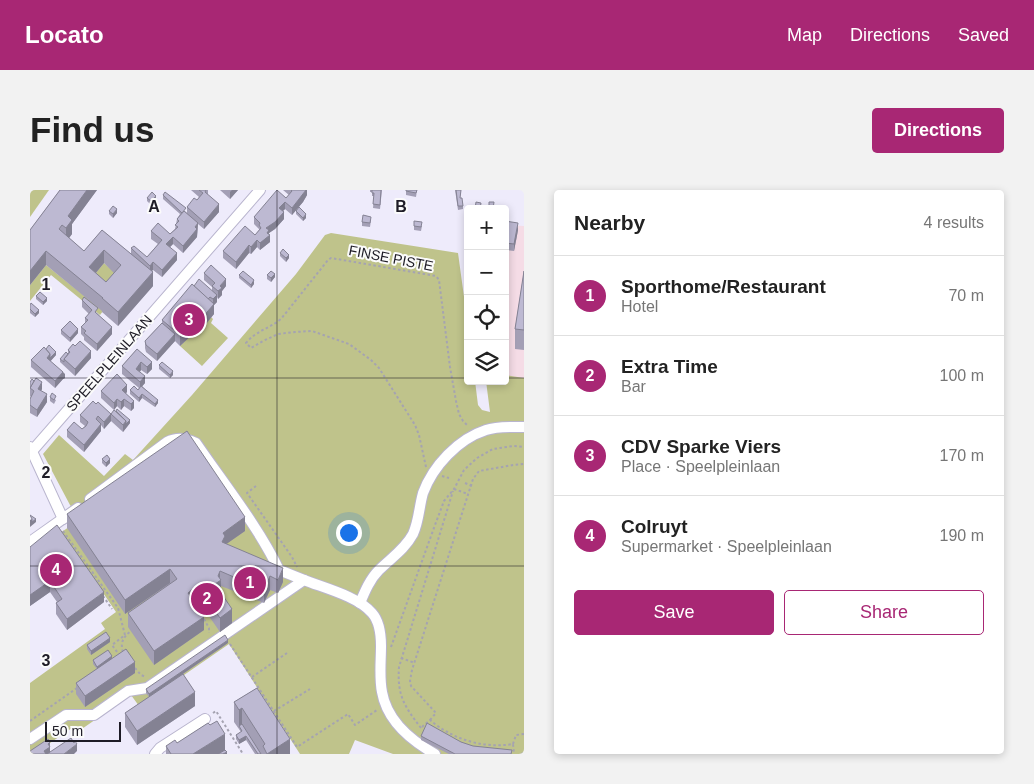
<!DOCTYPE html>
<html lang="en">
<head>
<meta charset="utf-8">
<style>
	:root { --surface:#fff; --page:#f2f2f2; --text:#222; --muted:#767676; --line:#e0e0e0; --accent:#a82774 }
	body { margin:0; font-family:Helvetica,sans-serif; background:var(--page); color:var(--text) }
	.controls { position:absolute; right:15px; top:15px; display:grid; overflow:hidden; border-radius:5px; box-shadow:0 2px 8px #0003 }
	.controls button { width:45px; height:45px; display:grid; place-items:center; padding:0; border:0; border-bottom:1px solid var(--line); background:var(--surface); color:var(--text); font:25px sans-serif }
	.scale { position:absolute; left:15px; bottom:12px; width:76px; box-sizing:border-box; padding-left:5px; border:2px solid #1e1c26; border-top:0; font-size:14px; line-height:18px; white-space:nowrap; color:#1e1c26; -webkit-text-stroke:4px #fbfbfb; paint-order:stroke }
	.you { position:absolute; left:318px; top:342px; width:18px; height:18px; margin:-12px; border:4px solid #fff; border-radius:50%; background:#1a73e8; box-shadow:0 0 0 8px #1a73e833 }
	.badge { display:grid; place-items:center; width:32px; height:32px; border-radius:50%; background:var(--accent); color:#fff; font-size:16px; font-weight:700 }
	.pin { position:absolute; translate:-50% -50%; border:2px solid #fff; box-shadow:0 1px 5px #0006 }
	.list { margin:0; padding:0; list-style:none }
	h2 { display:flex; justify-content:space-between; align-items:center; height:65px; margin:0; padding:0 20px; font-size:21px }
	h2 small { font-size:16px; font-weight:400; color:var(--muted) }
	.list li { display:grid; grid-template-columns:32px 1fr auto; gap:15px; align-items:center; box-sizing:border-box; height:80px; padding:0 20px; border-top:1px solid var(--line) }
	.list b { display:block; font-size:19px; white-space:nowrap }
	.list p { margin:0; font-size:16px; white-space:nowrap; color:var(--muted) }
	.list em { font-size:16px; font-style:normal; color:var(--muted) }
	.actions { display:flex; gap:10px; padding:15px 20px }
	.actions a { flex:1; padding:11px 0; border:1px solid var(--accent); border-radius:5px; text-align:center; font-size:18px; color:var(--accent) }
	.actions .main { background:var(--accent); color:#fff }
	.icon { flex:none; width:28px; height:28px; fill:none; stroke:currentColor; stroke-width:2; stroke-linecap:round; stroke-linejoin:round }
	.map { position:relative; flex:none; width:494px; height:564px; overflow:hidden; border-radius:5px }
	header { display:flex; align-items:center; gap:30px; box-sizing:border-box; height:70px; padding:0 25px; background:var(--accent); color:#fff }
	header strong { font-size:24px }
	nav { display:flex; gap:28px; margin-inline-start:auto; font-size:18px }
	.intro { display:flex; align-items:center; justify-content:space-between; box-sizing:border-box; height:120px; padding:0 30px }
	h1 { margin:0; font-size:35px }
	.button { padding:12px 22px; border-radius:5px; background:var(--accent); color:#fff; font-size:18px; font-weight:700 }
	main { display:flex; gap:30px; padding:0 30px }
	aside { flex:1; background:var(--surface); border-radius:5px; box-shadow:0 2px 8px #0003 }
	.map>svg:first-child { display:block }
</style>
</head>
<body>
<header>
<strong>Locato</strong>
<nav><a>Map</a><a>Directions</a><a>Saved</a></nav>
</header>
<div class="intro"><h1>Find us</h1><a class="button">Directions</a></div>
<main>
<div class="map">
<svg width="494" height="564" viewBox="0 0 494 564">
	<rect width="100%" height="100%" fill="#eeebfb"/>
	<!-- commercial -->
	<polygon fill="#f5dce6" points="475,35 494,36 494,228 456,191 475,191"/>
	<!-- green -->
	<g fill="#bfc38b">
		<polygon points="0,0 19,0 0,27"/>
		<polygon points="301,43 428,63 438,136 438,191 445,191 448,215 452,220 460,222 456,191 475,191 475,185 494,188 494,564 363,564 325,550 319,564 270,564 199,454 109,516 101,505 46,543 42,538 4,564 0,564 0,493 75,439 71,433 86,422 65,391 27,345 51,329 40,315 13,264 29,245 74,286 95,264 103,270 162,205 266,84 295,45"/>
		<polygon points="74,73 91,88 76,106 59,91"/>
		<polygon points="16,75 73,121 70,125 21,85 0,111 0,95"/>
		<polygon points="181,127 183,129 181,133 198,148 172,176 150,156 165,141 164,140 167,136 171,140"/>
	</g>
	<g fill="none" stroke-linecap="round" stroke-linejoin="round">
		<defs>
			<g id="minor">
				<polyline points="0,257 33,329"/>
				<polyline points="3,260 230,0"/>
				<path d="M 60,309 L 137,252 C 147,247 156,248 166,253 C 194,294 228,336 249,380 L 274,390"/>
				<polyline points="0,352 48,318"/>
				<path d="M 330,413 C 335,401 340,389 349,380 C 361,368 375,359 383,344 C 389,331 389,317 393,303 C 403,276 428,249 456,240 C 468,236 482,237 494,237"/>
				<path d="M 0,549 L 36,525 L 64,525 L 98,501 L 117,498 L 274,390 C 294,398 327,406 342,423 C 350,432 351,445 351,456 C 351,471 349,487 352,502 C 357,531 380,550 405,564"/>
				<polyline points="125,564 130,558 175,529"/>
			</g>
		</defs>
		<!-- minor casing -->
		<use href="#minor" stroke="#b9b5ce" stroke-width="12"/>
		<!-- path -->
		<g stroke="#a5a3b1" stroke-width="2" stroke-dasharray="2.5 2.5" stroke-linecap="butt">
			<path d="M 396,277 L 389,245 L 385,235 L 349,178 L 341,170 L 319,154 L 282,141 L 265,142 L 248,144 L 233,151 L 221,158 L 216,153 C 227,140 239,139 251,129 L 298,70 L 301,68 L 406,86 L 409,90 L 420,177 L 426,211 L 429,224 L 433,231 L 438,236"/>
			<polyline points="412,286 419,288"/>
			<polyline points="435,293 442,296"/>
			<polyline points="226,296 217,303 262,367 267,377"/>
			<polyline points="424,299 438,304"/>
			<polyline points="33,341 88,418 95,445 82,455 90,466"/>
			<polyline points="73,406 82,419"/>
			<polyline points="174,429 179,438 179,443"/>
			<polyline points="200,454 267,557 318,524 325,535 347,520"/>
			<polyline points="361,457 405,335 414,311 424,299 434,280 447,268 463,259 483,256 494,257"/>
			<path d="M 93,462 C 90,453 93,447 101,441"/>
			<polyline points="371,468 385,473"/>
			<polyline points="105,478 111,485 116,487"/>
			<polyline points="222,487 257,463"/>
			<polyline points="244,521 280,499"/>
			<polyline points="183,523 186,521 213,564"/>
			<polyline points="400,530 406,523 381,496 380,491 382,480 443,289 449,281 483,275 494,274"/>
			<polyline points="0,531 47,498"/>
			<path d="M 392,537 L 400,530 C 422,549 453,559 483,554 L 484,564"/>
			<path d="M 391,538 C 374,516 367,505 369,477 L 423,301"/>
			<polyline points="483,554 486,545 494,544"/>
			<polyline points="491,564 494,563"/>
		</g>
		<!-- minor -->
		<use href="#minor" stroke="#fff" stroke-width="10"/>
	</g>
	<!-- wall -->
	<g fill="#a39fb5" fill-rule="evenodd">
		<path d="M 30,0 L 67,0 L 42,34 L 42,44 L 39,48 L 54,61 L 72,40 L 101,64 L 101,58 L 117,67 L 128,54 L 121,49 L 121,41 L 140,44 L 145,39 L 147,29 L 150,24 L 133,9 L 133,5 L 156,22 L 157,23 L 157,17 L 167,10 L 169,7 L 161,0 L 178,0 L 178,5 L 189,22 L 174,39 L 168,34 L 167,47 L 153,63 L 143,54 L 140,57 L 147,70 L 132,87 L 123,80 L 121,81 L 123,96 L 88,136 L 72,122 L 72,121 L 16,75 L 0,95 L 0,40 ZM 74,73 L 84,83 L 76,92 L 66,83 Z"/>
		<polygon points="190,0 208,0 200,9"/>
		<polygon points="253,0 277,0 277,5 273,12 262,25 255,19 253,21 254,29 245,39 239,43 240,52 230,60 227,57 221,64 219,63 206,79 193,68 193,61 225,45 229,40 229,39 224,34 224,27 256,8 259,5"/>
		<polygon points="340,0 352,0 350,19 343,18 344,6 342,6 342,2 340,2"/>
		<polygon points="376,0 387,0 386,7 376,5"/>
		<polygon points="425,0 431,0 430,8 433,16 433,19 428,20"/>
		<polygon points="117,8 126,9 121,15 117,11"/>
		<polygon points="79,21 87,23 83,28 79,24"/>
		<polygon points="266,21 276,28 273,31 266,24"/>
		<polygon points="341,30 340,37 332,36 332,32"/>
		<polygon points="475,31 488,40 484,61 475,60"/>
		<polygon points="384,36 392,36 391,41 384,40"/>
		<polygon points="250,63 259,68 256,72 250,66"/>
		<polygon points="494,81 494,160 485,159 485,139"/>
		<polygon points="174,83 196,96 192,101 192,105 188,109 187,107 187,112 184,115 184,124 171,140 167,136 166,138 166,141 150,156 145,151 127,171 116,162 115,158 115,151 132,133 132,130 164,96 182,101 182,97 174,90"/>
		<polygon points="209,85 224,94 221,98 209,88"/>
		<polygon points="237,85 245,87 241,92 237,89"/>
		<polygon points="6,106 17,111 13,115 6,109"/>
		<polygon points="52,110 68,124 82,144 67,161 54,150 54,147 51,144 51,137 55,133 55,128 59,124 52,117"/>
		<polygon points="0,115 9,123 5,127 0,123"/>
		<polygon points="31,140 48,143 40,152 31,144"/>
		<polygon points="16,159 26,165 20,171 35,188 33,189 25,198 1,177 1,170"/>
		<polygon points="107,159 122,179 117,184 111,180 110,182 115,193 112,196 128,213 125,217 112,208 109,212 100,204 100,200 108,200 109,198 92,184 92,176"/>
		<polygon points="38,160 61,168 45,186 30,172 30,169 38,164"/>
		<polygon points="129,175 143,185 140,188 129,179"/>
		<polygon points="0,192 12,199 11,201 17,212 7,227 0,223 0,209 1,207 0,206"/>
		<polygon points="71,201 97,202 96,203 104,218 101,221 94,216 91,220 87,216 84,220 71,208"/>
		<polygon points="20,207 26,210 24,214 20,211"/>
		<polygon points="66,214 81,224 100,233 93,242 81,231 74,239 71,235 71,241 54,262 37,247 37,240 52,239 55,236 50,232 50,225"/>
		<polygon points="72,269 80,273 76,277 72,273"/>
		<polygon points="37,324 215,341 196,354 253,392 248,403 240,400 234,413 191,396 191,404 202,433 190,442 167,409 164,412 174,440 124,475 98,437 98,423 141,393 95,424 37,338"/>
		<polygon points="0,357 74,412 37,440 26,424 26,413 27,412 20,402 0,416"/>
		<polygon points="80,452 61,465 57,459 57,455"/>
		<polygon points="198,453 137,495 165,516 107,555 95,537 95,523 119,507 116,503 116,499"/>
		<polygon points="82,469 105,483 55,517 46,504 46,493 67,479 63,474 63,470"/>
		<polygon points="227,498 260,564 225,564 216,550 209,554 206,549 206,545 211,542 204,532 204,512"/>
		<polygon points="391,546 431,552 443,556 482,564 419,564 391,550"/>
		<polygon points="147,553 195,560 197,564 136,564 136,556"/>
	</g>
	<!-- shaded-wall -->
	<g fill="#848293">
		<polygon points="57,0 67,0 42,34 42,44 36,52 36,38 38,26"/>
		<polygon points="202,0 208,0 200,9 200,2"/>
		<polygon points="276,0 277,0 277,5 273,12 262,25 262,18"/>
		<polygon points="126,6 126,9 121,15 121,11"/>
		<polygon points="255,12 255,19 249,25 249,18"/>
		<polygon points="189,14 189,22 174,39 174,32"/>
		<polygon points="87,19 87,23 83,28 83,24"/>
		<polygon points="254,22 254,29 245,39 239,43 239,46 240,45 240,52 230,60 230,53 236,38"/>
		<polygon points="276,24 276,28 273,31 273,28"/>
		<polygon points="168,33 167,47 153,63 153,56 165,37"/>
		<polygon points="488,33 488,40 484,61 484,54"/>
		<polygon points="143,47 143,54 136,61 136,54"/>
		<polygon points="227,50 227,57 221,64 221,57"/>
		<polygon points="219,55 219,63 206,79 206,72"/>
		<polygon points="74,60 74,73 59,91 59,77"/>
		<polygon points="16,61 16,75 0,95 0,81"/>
		<polygon points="147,63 147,70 132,87 132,80"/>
		<polygon points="259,65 259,68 256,72 256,68"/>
		<polygon points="123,72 123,80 120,83 120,76"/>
		<polygon points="123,82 123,96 88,136 88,122"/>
		<polygon points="245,84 245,87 241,92 241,88"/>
		<polygon points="196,89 196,96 192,101 192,105 188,109 188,101 190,96"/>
		<polygon points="224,90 224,94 221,98 221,95"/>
		<polygon points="187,105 187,112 184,115 184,124 171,140 171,129 183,115 183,109"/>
		<polygon points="17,108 17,111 13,115 13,112"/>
		<polygon points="9,120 9,123 5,127 5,124"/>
		<polygon points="167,126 167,136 166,138 166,141 150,156 150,145"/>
		<polygon points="82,137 82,144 67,161 67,154"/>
		<polygon points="48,139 48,143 40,152 40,148"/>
		<polygon points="145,144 145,151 127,171 127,164"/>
		<polygon points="61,161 61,168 45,186 45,179"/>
		<polygon points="26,162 26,165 19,173 17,168 20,164"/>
		<polygon points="111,172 111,180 106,186 106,179"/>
		<polygon points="122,172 122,179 117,184 117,177"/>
		<polygon points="143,181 143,185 140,188 140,185"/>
		<polygon points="33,182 35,184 35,188 33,189 25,198 25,191"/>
		<polygon points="115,186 115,193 110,199 110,192"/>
		<polygon points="12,192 12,199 8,206 8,199"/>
		<polygon points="97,195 97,202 92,207 92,200"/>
		<polygon points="17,204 17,212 7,227 7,220"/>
		<polygon points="112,204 112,208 109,212 109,208"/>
		<polygon points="87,209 87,216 84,220 84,213"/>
		<polygon points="94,209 94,216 91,220 91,212"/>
		<polygon points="128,210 128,213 125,217 125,214"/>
		<polygon points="104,211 104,218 101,221 101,214"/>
		<polygon points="81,224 81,231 74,239 74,232"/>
		<polygon points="100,230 100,233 93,242 93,235 96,231"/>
		<polygon points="71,234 71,241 54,262 54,255"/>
		<polygon points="80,269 80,273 76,277 76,273"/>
		<polygon points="215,327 215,341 195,355 192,352 193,343"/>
		<polygon points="2,329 6,329 6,332 0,337 0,330"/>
		<polygon points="253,378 253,392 248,403 248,390"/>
		<polygon points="140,379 140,393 95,424 95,410"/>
		<polygon points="190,381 190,391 191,390 191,404 185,394"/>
		<polygon points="240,386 240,400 234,413 234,400"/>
		<polygon points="20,391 20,402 0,416 0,405"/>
		<polygon points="167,395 167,409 158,417 158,403"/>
		<polygon points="74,402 74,412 37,440 37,429"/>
		<polygon points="202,419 202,433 190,442 190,428"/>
		<polygon points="174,427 174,440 124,475 124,461"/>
		<polygon points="80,448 80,452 61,465 61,461"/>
		<polygon points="198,450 198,453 119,507 119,504"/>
		<polygon points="82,466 82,470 67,480 67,477"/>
		<polygon points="105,472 105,483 55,517 55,506"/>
		<polygon points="165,502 165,516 107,555 107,541"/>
		<polygon points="212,518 212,538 209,536 209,540 209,520"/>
		<polygon points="195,544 195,563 197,562 197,564 163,564"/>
		<polygon points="216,546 216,550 209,554 209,550"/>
		<polygon points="260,549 260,564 237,564"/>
		<polygon points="20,552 20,564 14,564 14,561 18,554"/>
		<polygon points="47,554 47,561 44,564 34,564"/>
	</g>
	<!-- building -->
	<g fill="#bdb9d2" stroke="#848293" fill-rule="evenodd">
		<path d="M 30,0 L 57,0 L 38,26 L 42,30 L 36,38 L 32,35 L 29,39 L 54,61 L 72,40 L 123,82 L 88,122 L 72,108 L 73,108 L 16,61 L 0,81 L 0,40 ZM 74,60 L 91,75 L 76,92 L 59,77 Z"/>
		<polygon points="169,0 176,0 175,2 189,14 174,32 157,17 164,8 167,10 173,3"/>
		<polygon points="247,0 256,8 262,1 261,0 276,0 262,18 255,12 249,18 254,22 245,32 236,38 239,40 237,43 240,45 230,53 227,50 221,57 219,55 206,72 193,61 215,36 225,45 231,38 229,35 230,33 224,27"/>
		<polygon points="342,0 351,0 350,15 343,14 344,3 342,3"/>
		<polygon points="376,0 387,0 386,3 376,1"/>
		<polygon points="426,0 431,0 430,8 432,8 433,16 428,16"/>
		<polygon points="122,2 126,6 121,11 117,8"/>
		<polygon points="135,2 156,18 152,23 133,5"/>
		<polygon points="446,12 451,13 450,19 445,19"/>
		<polygon points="459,12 464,12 463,19 459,19"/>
		<polygon points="83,16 87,19 83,24 79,21"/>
		<polygon points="269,17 276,24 273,28 266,21"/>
		<polygon points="154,21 168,33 165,37 167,39 153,56 143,47 136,54 147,63 132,80 123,72 120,76 101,58 104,56 117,67 132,50 121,41 128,33 140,44 148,37 145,35 149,31 147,29"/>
		<polygon points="333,25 341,27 340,33 332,32"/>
		<polygon points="384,31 392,32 391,37 384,36"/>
		<polygon points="475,31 488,33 484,54 475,53"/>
		<polygon points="253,59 259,65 256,68 250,63"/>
		<polygon points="181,75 196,89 190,96 192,98 188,101 182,96 185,93 174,83"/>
		<polygon points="213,81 224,90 221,95 209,85"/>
		<polygon points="241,81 245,84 241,88 237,85"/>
		<polygon points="494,81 494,140 485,139"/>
		<polygon points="169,89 187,105 183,109 180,107 178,109 164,96"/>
		<polygon points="162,94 184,114 171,129 167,126 164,129 166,130 150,145 132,130"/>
		<polygon points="10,102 17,108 13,112 6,106"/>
		<polygon points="54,107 68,118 65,122 82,137 67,154 54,143 56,141 51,137 58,130 55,128 62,120 52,110"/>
		<polygon points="1,113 9,120 5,124 0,119 0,115"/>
		<polygon points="40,131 48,139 40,148 31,140"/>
		<polygon points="132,133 145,144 127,164 116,155 115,151"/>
		<polygon points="50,151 61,161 45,179 34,169 40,162 38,160 43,154 45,156"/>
		<polygon points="19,155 26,162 20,168 20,164 16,159"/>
		<polygon points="14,157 20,164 17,168 33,182 25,191 1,170"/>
		<polygon points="107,159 122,172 117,177 111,172 106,179 115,186 110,192 92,176"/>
		<polygon points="36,162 38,164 34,169 34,172 30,169"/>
		<polygon points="132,172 143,181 140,185 129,175"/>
		<polygon points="87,184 97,195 92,200 104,211 101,214 94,209 91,212 87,209 84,213 71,201"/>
		<polygon points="6,188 12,192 8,199 17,204 7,220 0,215 0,209 4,201 0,198"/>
		<polygon points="2,189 4,191 0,198 0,192"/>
		<polygon points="104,196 108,200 111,196 128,210 125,214 112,204 109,208 100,200"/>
		<polygon points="22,203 26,206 24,210 20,207"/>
		<polygon points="63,211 66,214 68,212 81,224 84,220 96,231 93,235 81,224 74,232 68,226 66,229 71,234 54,255 37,240 44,232 52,239 56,236 58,232 50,225"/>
		<polygon points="87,219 100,230 96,234 96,231 86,221"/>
		<polygon points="157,241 215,327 193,343 195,346 192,352 253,378 248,390 240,386 234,400 190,381 188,386 191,390 185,394 202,419 190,428 167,395 158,403 174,427 124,461 98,423 147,389 140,379 95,410 37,324"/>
		<polygon points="77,265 80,269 76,273 72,269"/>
		<polygon points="0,325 6,329 2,332 2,329"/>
		<polygon points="27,335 74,402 37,429 26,413 32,409 20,391 0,405 0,357"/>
		<polygon points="76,442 80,448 61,461 57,455"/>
		<polygon points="195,445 198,450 119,504 116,499"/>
		<polygon points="96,459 105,472 55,506 46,493"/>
		<polygon points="78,460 82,466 67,477 63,470"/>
		<polygon points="153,484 165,502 107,541 95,523"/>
		<polygon points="227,498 260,549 237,564 233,556 235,554 212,518 209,520 204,512"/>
		<polygon points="187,531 195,544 163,564 141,564 136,556 145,550 147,553 178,533 180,535"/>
		<polygon points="397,533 431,552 443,556 482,560 481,564 425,564 391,546"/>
		<polygon points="212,534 231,564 228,564 216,546 209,550 206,545 212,541 209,536"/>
		<polygon points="41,548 44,553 45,551 47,554 34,564 17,564"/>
		<polygon points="18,549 20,552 18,554 20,557 14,561 16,564 0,564 0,561"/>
		<polygon points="195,560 197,562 193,564 188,564"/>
	</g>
	<!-- grid -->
	<path fill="none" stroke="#1e1c26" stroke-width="1" stroke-opacity="0.55" d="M 247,0 L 247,564M 0,188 L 438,188M 475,188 L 494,188M 0,376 L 494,376"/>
	<g text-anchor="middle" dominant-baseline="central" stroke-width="4" stroke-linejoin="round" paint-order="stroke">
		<!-- street labels -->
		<g font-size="14" fill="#1e1c26" stroke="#fbfbfb">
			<text transform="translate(361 68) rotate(11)">FINSE PISTE</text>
			<text transform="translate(79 173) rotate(-49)">SPEELPLEINLAAN</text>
		</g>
	</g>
	<g font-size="16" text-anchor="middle" font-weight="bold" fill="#1e1c26" stroke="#fbfbfb" stroke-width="4" stroke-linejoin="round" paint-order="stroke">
		<text x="124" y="22">A</text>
		<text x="371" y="22">B</text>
		<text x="16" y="100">1</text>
		<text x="16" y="288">2</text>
		<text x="16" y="476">3</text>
	</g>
</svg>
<div class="controls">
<button>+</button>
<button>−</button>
<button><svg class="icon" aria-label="locate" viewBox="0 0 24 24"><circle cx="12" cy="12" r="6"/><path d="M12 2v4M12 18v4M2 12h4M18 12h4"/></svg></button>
<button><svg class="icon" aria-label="layers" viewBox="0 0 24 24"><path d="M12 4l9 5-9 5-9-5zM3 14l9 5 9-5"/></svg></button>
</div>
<div class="scale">50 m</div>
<div class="you"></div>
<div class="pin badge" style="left:220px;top:393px">1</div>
<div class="pin badge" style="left:177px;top:409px">2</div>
<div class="pin badge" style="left:159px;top:130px">3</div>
<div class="pin badge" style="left:26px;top:380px">4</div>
</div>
<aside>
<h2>Nearby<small>4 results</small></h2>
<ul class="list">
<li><span class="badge">1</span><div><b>Sporthome/Restaurant</b><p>Hotel</p></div><em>70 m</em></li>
<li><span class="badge">2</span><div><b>Extra Time</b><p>Bar</p></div><em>100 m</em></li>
<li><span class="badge">3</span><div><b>CDV Sparke Viers</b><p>Place · Speelpleinlaan</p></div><em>170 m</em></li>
<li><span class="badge">4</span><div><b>Colruyt</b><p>Supermarket · Speelpleinlaan</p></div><em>190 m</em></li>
</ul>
<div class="actions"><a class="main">Save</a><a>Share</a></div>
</aside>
</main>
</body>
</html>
